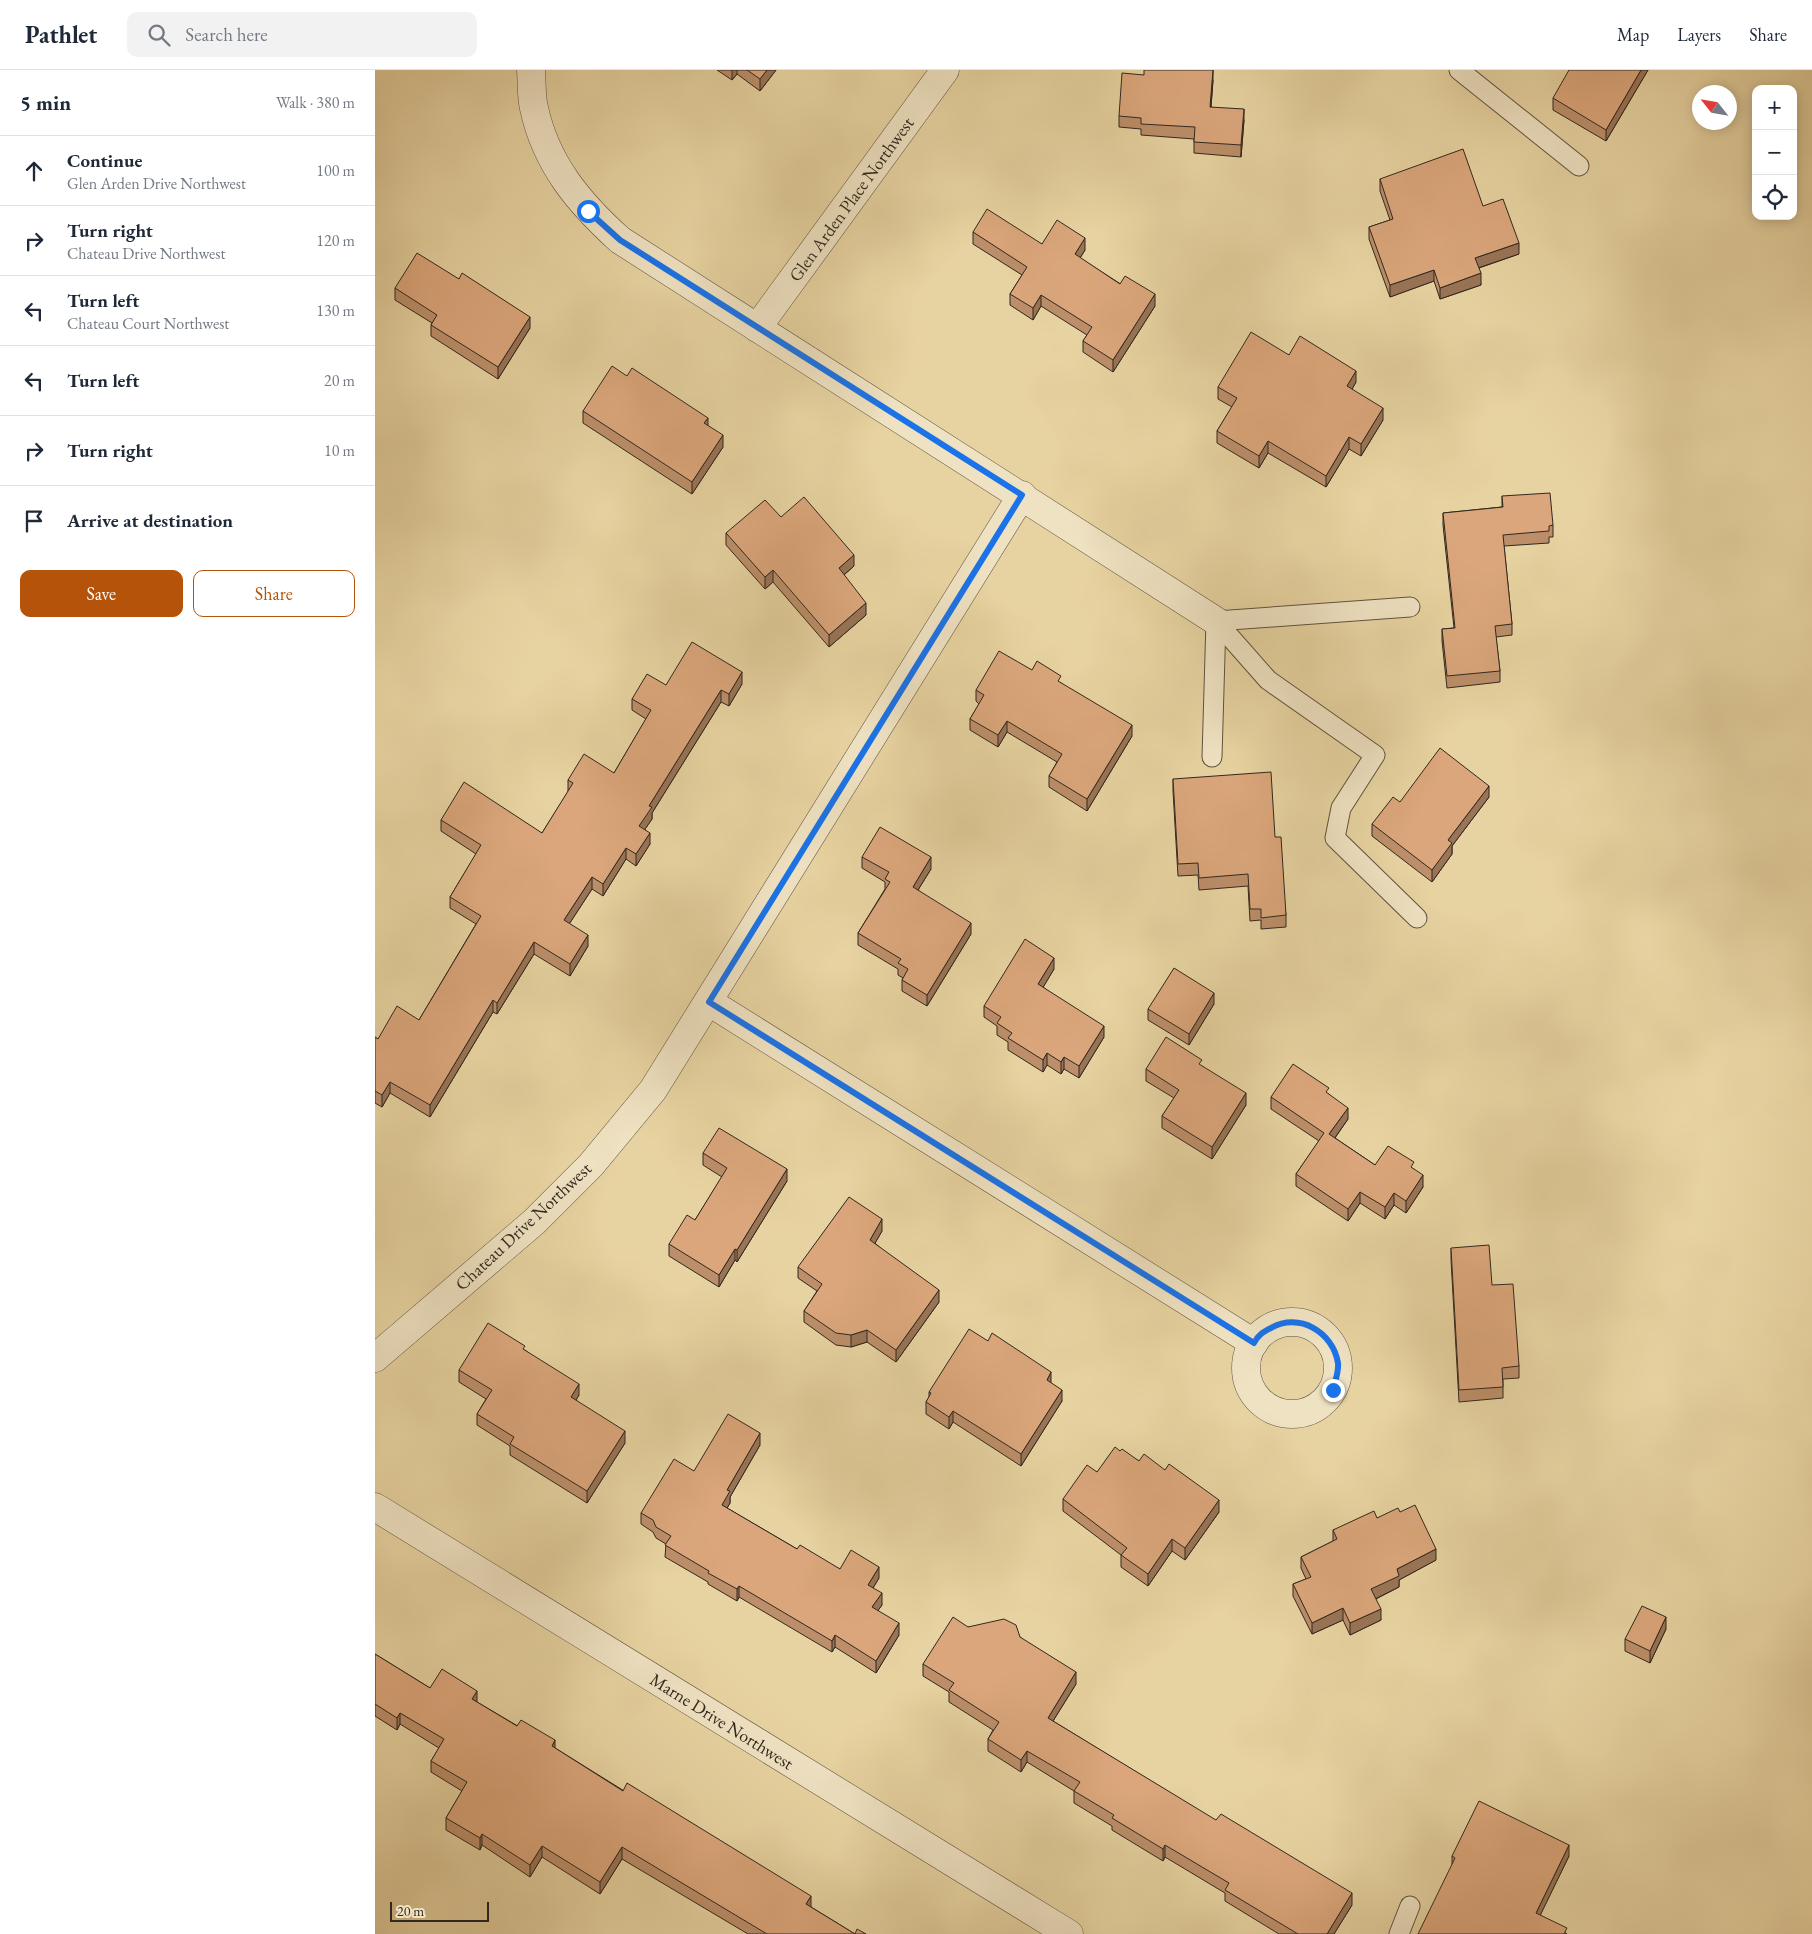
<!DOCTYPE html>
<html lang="en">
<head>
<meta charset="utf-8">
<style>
	:root { --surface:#fff; --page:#f2f2f3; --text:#1f2937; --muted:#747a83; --line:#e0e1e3; --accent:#b45309 }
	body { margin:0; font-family:"EB Garamond",serif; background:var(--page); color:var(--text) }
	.controls { position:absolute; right:15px; top:15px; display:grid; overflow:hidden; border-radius:10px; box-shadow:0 2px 12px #0003 }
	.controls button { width:45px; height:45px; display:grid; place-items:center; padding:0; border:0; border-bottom:1px solid var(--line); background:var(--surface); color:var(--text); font:25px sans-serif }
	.compass { position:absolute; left:1317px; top:15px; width:45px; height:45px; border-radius:50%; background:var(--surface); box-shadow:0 2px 12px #0003; rotate:301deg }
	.scale { position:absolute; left:15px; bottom:12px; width:99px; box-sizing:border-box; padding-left:5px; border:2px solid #31281e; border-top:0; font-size:14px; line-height:18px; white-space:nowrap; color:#31281e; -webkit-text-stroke:4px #efe2c2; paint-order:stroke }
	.stop { position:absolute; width:15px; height:15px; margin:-11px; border:4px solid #1a73e8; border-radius:50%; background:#fff }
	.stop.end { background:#1a73e8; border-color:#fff; box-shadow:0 1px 5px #0008 }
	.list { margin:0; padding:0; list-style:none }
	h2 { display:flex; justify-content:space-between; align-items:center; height:65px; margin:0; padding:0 20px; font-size:21px }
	h2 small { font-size:16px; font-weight:400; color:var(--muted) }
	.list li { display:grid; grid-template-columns:32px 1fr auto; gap:15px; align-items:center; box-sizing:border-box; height:70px; padding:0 20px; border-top:1px solid var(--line) }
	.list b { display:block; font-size:19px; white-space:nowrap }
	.list p { margin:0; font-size:16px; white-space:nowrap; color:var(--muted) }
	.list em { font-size:16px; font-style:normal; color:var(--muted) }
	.actions { display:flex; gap:10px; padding:15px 20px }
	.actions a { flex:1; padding:11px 0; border:1px solid var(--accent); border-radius:10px; text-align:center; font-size:18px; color:var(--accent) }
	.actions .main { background:var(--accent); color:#fff }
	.icon { flex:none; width:28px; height:28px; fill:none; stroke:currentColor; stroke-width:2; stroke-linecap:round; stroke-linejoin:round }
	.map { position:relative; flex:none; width:1437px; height:1864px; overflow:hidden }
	header { display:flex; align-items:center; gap:30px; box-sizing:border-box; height:70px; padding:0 25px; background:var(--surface); border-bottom:1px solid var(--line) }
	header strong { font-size:24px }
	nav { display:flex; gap:28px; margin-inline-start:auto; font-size:18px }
	.search { width:350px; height:45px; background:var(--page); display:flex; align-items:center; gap:12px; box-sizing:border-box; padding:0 18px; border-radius:10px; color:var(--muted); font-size:19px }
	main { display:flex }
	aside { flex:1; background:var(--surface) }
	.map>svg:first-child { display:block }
</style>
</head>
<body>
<header>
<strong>Pathlet</strong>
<div class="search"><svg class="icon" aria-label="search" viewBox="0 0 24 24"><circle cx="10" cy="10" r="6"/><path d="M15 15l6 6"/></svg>Search here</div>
<nav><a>Map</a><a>Layers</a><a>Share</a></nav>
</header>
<main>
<aside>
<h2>5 min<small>Walk · 380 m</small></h2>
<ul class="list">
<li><svg class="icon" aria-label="ahead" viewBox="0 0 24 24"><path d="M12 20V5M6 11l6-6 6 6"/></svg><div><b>Continue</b><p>Glen Arden Drive Northwest</p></div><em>100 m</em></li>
<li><svg class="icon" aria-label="right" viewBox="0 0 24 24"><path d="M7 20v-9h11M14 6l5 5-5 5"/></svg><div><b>Turn right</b><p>Chateau Drive Northwest</p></div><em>120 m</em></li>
<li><svg class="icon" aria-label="left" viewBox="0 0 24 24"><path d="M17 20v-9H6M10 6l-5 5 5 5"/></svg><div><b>Turn left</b><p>Chateau Court Northwest</p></div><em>130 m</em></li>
<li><svg class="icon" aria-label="left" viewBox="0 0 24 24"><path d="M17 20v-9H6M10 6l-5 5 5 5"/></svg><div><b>Turn left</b></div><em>20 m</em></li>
<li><svg class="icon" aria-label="right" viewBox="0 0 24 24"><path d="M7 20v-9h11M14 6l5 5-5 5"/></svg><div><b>Turn right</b></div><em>10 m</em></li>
<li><svg class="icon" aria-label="arrive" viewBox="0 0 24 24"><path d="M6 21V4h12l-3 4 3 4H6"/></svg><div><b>Arrive at destination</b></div></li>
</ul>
<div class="actions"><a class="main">Save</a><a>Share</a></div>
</aside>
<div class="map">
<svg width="1437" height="1864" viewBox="0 0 1437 1864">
	<rect width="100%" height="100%" fill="#e7d3a1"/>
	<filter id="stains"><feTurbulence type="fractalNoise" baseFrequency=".004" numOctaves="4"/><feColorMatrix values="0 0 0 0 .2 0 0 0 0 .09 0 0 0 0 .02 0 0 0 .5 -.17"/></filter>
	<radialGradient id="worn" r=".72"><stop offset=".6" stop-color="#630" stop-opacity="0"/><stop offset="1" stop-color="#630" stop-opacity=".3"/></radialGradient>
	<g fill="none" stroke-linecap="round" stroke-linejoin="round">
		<defs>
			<g id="lane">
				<polyline points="1084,0 1204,96"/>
				<polyline points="841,551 893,610 1000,685 966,738 960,768 1042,848"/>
				<polyline points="841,551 1035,537"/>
				<polyline points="837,687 841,551"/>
				<polyline points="1024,1864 1035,1836"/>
			</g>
			<g id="street">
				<path d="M 156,0 C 157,12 156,26 159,38 C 171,94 204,133 245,170 L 841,551"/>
				<polyline points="382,258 570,0"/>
				<polyline points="334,932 879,1273"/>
				<circle cx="917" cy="1298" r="46"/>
				<polyline points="0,1288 159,1152 216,1095 278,1020 647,425"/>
				<polyline points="0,1437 694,1864"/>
			</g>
		</defs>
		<!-- lane casing -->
		<use href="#lane" stroke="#5e533f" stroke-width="21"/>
		<!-- street casing -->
		<use href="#street" stroke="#5e533f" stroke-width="29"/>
		<!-- lane -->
		<use href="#lane" stroke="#efe2c2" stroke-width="19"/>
		<!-- street -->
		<use href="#street" stroke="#efe2c2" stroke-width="28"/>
	</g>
	<!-- wall -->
	<g fill="#bc8f6a" stroke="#31281e">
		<polygon points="342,0 401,0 385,21 362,4 357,10"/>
		<polygon points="1273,0 1231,71 1178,40 1178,28"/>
		<polygon points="838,10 836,37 869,50 866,87 819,83 819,69 766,65 766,59 744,57 744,46"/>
		<polygon points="1005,109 1144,184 1104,198 1106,215 1065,229 1059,211 1015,227 994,169 994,157 1015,150 1005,121"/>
		<polygon points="598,162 667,174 710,180 705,188 780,236 738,302 708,282 708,271 712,265 666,236 658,250 635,235 635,224 647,205 598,174"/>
		<polygon points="84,209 155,258 123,309 56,266 56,255 57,253 20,230 20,218"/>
		<polygon points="914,285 981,312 977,319 1008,350 986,386 974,379 951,417 893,383 884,398 842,373 842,361 857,337 843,329 843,317"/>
		<polygon points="252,306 333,355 348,377 317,424 208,353 208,341"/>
		<polygon points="1127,426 1178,455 1178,467 1174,467 1174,473 1129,476 1137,554 1137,565 1121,567 1125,601 1125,612 1072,618 1067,571 1067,559 1079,558 1068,455 1068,443 1127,437"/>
		<polygon points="406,447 479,496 469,505 491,545 454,577 398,512 390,519 351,475 351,463"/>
		<polygon points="657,600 686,613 757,666 712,741 674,717 674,706 682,692 632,662 623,677 595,660 595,649 604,634 601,631 601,620"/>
		<polygon points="367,614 354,636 346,632 277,743 277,749 270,759 275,774 261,796 251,789 228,826 217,819 194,854 213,876 195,906 159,884 122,944 118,942 55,1047 15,1023 7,1037 0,1033 0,967 3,969 44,950 101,854 75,838 75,827 101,784 66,761 66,750 167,763 193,722 193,710 239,703 271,649 257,640 257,629 291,615"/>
		<polygon points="798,709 900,767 911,845 911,857 886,859 886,850 875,851 873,816 824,820 823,805 803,806 798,721"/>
		<polygon points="1114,727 1077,776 1077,784 1057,812 997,766 997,754 1025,732"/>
		<polygon points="487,787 556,799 543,820 596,864 552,936 527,921 527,910 528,908 523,905 523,899 483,875 483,863 510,819 510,812 487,798"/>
		<polygon points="679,899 668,917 729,967 704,1008 689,999 686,1004 672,995 668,1002 633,980 633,972 622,965 622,956 609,947 609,936"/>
		<polygon points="839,934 814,975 773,950 773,939"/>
		<polygon points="827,996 871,1035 837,1089 787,1058 787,1046 799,1028 771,1011 771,999"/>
		<polygon points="954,1024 973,1049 960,1068 1000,1095 1039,1099 1048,1117 1031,1143 1019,1135 1010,1149 985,1133 973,1151 921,1116 921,1104 944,1071 896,1039 896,1027"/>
		<polygon points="328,1083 412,1111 362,1192 360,1190 344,1217 294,1186 294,1174 320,1150 347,1107 328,1095"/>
		<polygon points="507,1161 500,1173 564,1232 521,1292 492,1272 476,1277 461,1275 429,1252 429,1241 442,1221 423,1208 423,1197"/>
		<polygon points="1076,1178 1117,1215 1144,1296 1144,1308 1128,1309 1128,1328 1084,1332 1076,1190"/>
		<polygon points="150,1280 204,1325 201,1330 250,1373 212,1433 135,1385 135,1376 102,1355 102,1344 111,1329 84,1312 84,1300"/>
		<polygon points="676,1313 687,1331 646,1396 578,1352 574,1359 551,1344 551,1332 554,1327 554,1322"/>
		<polygon points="385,1375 355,1427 355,1433 352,1438 422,1479 465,1499 504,1508 498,1518 507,1535 503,1540 524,1565 501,1603 460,1577 457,1582 364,1527 362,1531 333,1514 333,1512 290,1487 291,1474 281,1468 278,1462 266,1454 266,1443 319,1401"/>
		<polygon points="745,1381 764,1391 844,1442 810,1490 797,1481 773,1516 746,1497 746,1485 688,1441 688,1429 722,1402"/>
		<polygon points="1025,1442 1061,1490 1024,1510 1024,1517 1001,1529 1006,1550 975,1565 968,1550 937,1564 918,1526 918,1514 931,1509 926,1498 926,1487 958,1471 958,1460"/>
		<polygon points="593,1557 645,1567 701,1614 678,1651 977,1835 959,1864 904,1864 850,1831 850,1823 790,1787 788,1791 737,1760 737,1756 699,1733 699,1721 652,1692 646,1702 613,1681 613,1669 618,1660 574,1632 574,1622 548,1606 548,1594"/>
		<polygon points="1291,1559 1275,1593 1250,1581 1250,1569"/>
		<polygon points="0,1584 55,1618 102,1632 180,1678 436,1837 480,1864 491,1864 373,1864 247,1789 225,1824 167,1787 155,1807 107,1775 105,1780 71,1760 71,1748 87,1721 56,1702 56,1691 64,1678 25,1654 22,1660 0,1646"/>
		<polygon points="1077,1786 1194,1786 1165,1845 1192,1864 1077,1795"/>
	</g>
	<!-- shaded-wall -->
	<g fill="#997456" stroke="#31281e">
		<polygon points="357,0 362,0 362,4 357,10"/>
		<polygon points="392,0 401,0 385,21 385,9"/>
		<polygon points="838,0 838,10 835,49 835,37"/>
		<polygon points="1266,0 1273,0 1231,71 1231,60"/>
		<polygon points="869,39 869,50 866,87 866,75"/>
		<polygon points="710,168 710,180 700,196 700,184"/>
		<polygon points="1144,173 1144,184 1100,199 1100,188"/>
		<polygon points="1059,200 1059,211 1015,227 1015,215"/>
		<polygon points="1106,203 1106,215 1065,229 1065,218"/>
		<polygon points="780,224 780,236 738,302 738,290"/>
		<polygon points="666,225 666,236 658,250 658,238"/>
		<polygon points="155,247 155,258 123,309 123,297"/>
		<polygon points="981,301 981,312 972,328 972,316"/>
		<polygon points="1008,338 1008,350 986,386 986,374"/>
		<polygon points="333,348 333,359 329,353"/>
		<polygon points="348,365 348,377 317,424 317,412"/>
		<polygon points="974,367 974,379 951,417 951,406"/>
		<polygon points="893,371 893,383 884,398 884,386"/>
		<polygon points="479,485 479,496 464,509 464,498"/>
		<polygon points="398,500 398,512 390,519 390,507"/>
		<polygon points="491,533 491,545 454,577 454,565"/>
		<polygon points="367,602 367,614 354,636 354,624"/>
		<polygon points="346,620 346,632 277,743 277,749 264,768 264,756 274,736"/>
		<polygon points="632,651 632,662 623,677 623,665"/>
		<polygon points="757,655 757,666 712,741 712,729"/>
		<polygon points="1114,716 1114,727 1077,776 1077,784 1057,812 1057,800 1073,770"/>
		<polygon points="275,763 275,774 261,796 261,784"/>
		<polygon points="251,778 251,789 228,826 228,814"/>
		<polygon points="556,787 556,799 538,828 538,817"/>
		<polygon points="217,807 217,819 189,862 189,850"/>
		<polygon points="596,853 596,864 552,936 552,925"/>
		<polygon points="213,865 213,876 195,906 195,894"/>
		<polygon points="159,872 159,884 122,944 122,933"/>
		<polygon points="679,888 679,899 663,926 663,914"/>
		<polygon points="839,923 839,934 814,975 814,964"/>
		<polygon points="118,930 118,942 55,1047 55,1035"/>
		<polygon points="729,956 729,967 704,1008 704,996"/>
		<polygon points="672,983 672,995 668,1002 668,990"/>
		<polygon points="689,987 689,999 686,1004 686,992"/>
		<polygon points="15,1012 15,1023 7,1037 7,1025"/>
		<polygon points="871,1023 871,1035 837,1089 837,1077"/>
		<polygon points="973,1038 973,1049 954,1076 954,1064"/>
		<polygon points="412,1099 412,1111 362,1192 362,1180"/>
		<polygon points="1048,1105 1048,1117 1031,1143 1031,1131"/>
		<polygon points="985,1122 985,1133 973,1151 973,1139"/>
		<polygon points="1019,1123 1019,1135 1010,1149 1010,1137"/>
		<polygon points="507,1149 507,1161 495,1182 495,1170"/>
		<polygon points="360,1179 360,1190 344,1217 344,1205"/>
		<polygon points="564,1220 564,1232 521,1292 521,1280"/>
		<polygon points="492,1260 492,1272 476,1277 476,1265"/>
		<polygon points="676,1302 676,1314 672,1310"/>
		<polygon points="204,1314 204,1325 196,1338 196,1327"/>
		<polygon points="687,1320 687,1331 646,1396 646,1384"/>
		<polygon points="578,1341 578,1352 574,1359 574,1347"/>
		<polygon points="250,1361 250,1373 212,1433 212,1421"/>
		<polygon points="385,1363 385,1375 355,1427 355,1433 347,1447 347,1435 352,1420"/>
		<polygon points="844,1430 844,1442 810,1490 810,1478"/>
		<polygon points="797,1469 797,1481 773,1516 773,1504"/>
		<polygon points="1061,1479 1061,1490 1024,1510 1024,1517 996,1531 996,1519 1022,1499"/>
		<polygon points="504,1497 504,1508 493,1526 493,1515"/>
		<polygon points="364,1516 364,1527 362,1531 362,1519"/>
		<polygon points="507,1523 507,1535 497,1549 497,1537"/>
		<polygon points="968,1538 968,1550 937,1564 937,1553"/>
		<polygon points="1006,1539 1006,1550 975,1565 975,1553"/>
		<polygon points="1291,1547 1291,1559 1275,1593 1275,1581"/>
		<polygon points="524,1553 524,1565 501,1603 501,1591"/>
		<polygon points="460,1565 460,1577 457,1582 457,1571"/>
		<polygon points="701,1602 701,1614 673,1659 673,1648"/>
		<polygon points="102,1621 102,1632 97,1629"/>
		<polygon points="25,1643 25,1654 22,1660 22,1648"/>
		<polygon points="180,1670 180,1682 177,1676"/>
		<polygon points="652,1681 652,1692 646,1702 646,1690"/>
		<polygon points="107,1764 107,1775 105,1780 105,1768"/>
		<polygon points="790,1775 790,1787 788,1791 788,1779"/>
		<polygon points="1194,1775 1194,1786 1161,1854 1161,1843"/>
		<polygon points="167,1776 167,1787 155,1807 155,1795"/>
		<polygon points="247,1777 247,1789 225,1824 225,1812"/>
		<polygon points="977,1823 977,1835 959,1864 952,1864"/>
		<polygon points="436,1826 436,1838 431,1834"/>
	</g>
	<!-- building -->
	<g fill="#dba67b" stroke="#31281e">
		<polygon points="372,0 392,0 385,9"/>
		<polygon points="769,0 838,0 835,37 869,39 866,75 819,72 820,57 766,54 766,48 744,46 747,3 769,5"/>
		<polygon points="1194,0 1266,0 1231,60 1178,28"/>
		<polygon points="1088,79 1108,136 1128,129 1144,173 1100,188 1106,203 1065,218 1059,200 1015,215 994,157 1018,149 1005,109"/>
		<polygon points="612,139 667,174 682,150 710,168 700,184 745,214 750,206 780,224 738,290 708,271 717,257 666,225 658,238 635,224 652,197 598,162"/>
		<polygon points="42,183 84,209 87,203 155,247 123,297 56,255 62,245 20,218"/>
		<polygon points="876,262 914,285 925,266 981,301 972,316 1008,338 986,374 974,367 951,406 893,371 884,386 842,361 862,328 843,317"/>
		<polygon points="237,296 252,306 257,298 333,348 329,353 348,365 317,412 208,341"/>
		<polygon points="1175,423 1178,455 1174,456 1174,461 1128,465 1137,554 1120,556 1125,601 1072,606 1067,559 1080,558 1068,443 1128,437 1127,426"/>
		<polygon points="429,427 479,485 464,498 491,533 454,565 398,500 390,507 351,463 390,430 406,447"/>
		<polygon points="317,572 367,602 354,624 346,620 274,736 277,737 264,756 275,763 261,784 251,778 228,814 217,807 189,850 213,865 195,894 159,872 122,933 118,930 55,1035 15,1012 7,1025 0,1021 0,967 3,969 22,936 44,950 106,846 75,827 106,775 66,750 89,712 167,763 198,713 193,710 209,684 239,703 276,640 257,629 272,604 291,615"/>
		<polygon points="624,581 657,600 662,591 686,606 683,611 757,655 712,729 674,706 687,684 632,651 623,665 595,649 609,625 601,620"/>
		<polygon points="1065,678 1114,716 1073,770 1077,773 1057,800 997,754 1018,727 1025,732"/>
		<polygon points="896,702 900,767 906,767 911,845 886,848 886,839 875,839 873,804 824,808 823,793 803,794 798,709"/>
		<polygon points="505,757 556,787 538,817 596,853 552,925 527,910 533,899 523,893 526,889 483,863 515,812 510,809 514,802 487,787"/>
		<polygon points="650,869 679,888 663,914 729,956 704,996 689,987 686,992 672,983 668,990 633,968 637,963 622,953 626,947 609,936"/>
		<polygon points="799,898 839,923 814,964 773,939"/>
		<polygon points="791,967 827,990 824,994 871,1023 837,1077 787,1046 804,1020 771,999"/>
		<polygon points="918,994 954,1018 951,1022 973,1038 954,1064 1000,1095 1013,1076 1039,1092 1036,1097 1048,1105 1031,1131 1019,1123 1010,1137 985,1122 973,1139 921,1104 949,1063 896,1027"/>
		<polygon points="344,1058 412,1099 362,1180 360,1179 344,1205 294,1174 312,1145 320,1150 352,1098 328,1083"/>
		<polygon points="474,1127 507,1149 495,1170 564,1220 521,1280 492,1260 476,1265 461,1263 429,1241 447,1214 423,1197"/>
		<polygon points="1114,1175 1117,1215 1138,1214 1144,1296 1127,1298 1128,1317 1084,1320 1076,1178"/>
		<polygon points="113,1253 150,1276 148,1279 204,1314 196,1327 250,1361 212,1421 135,1374 139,1367 102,1344 117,1320 84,1300"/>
		<polygon points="594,1259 613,1271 617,1263 676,1302 672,1310 687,1320 646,1384 578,1341 574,1347 551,1332 556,1323 554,1322"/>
		<polygon points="353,1344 385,1363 352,1420 355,1421 347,1435 422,1479 425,1475 465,1499 476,1480 504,1497 493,1515 507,1523 497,1537 524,1553 501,1591 460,1565 457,1571 364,1516 362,1519 333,1503 334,1501 290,1475 296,1466 281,1457 278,1450 266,1443 299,1389 319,1401"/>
		<polygon points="740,1377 745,1381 747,1379 764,1391 769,1384 790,1400 794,1394 844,1430 810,1478 797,1469 773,1504 746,1485 752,1478 688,1429 712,1395 722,1402"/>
		<polygon points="1040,1435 1061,1479 1022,1499 1024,1506 996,1519 1006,1539 975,1553 968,1538 937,1553 918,1514 936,1507 926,1487 962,1469 958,1460 999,1441 1002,1448 1023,1438 1025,1442"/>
		<polygon points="1267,1536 1291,1547 1275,1581 1250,1569"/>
		<polygon points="578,1547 593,1557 629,1549 641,1555 645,1567 701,1602 673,1648 841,1750 846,1744 977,1823 952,1864 923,1864 850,1820 854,1813 790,1775 788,1779 737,1748 739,1745 699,1721 705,1712 652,1681 646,1690 613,1669 624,1652 574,1620 579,1613 548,1594"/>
		<polygon points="0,1584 55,1618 67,1599 102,1621 97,1629 142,1656 146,1650 180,1670 177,1676 248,1721 252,1713 436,1826 431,1834 480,1864 482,1859 491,1864 392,1864 247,1777 225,1812 167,1776 155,1795 107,1764 105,1768 71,1748 92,1712 56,1691 69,1669 25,1643 22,1648 0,1634"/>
		<polygon points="1104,1731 1194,1775 1161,1843 1192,1858 1189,1864 1043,1864 1080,1788 1077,1786"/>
	</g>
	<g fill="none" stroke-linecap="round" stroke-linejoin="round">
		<!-- route -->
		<path stroke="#1a73e8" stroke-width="6" d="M 213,141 L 245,170 L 647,425 L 334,932 L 879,1273 C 883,1265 888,1262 896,1258 C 924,1242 958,1262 963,1293 C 964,1301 960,1312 958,1320"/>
	</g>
	<g text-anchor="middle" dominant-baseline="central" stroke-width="4.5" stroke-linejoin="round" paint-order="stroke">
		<!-- street labels -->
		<g font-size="18" fill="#31281e" stroke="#efe2c2">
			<text transform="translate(476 129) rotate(-54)">Glen Arden Place Northwest</text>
			<text transform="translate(148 1156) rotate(-43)">Chateau Drive Northwest</text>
			<text transform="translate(347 1651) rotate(32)">Marne Drive Northwest</text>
		</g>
	</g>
	<rect width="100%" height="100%" filter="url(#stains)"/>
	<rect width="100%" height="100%" fill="url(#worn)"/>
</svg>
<div class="controls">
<button>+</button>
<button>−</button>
<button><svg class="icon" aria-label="locate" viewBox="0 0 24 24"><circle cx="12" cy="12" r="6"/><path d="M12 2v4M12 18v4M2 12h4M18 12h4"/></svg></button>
</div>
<svg class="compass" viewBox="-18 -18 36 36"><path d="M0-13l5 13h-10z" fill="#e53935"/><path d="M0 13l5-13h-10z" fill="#747a83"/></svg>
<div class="scale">20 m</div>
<div class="stop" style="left:213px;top:141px"></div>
<div class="stop end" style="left:958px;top:1320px"></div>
</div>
</main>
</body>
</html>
